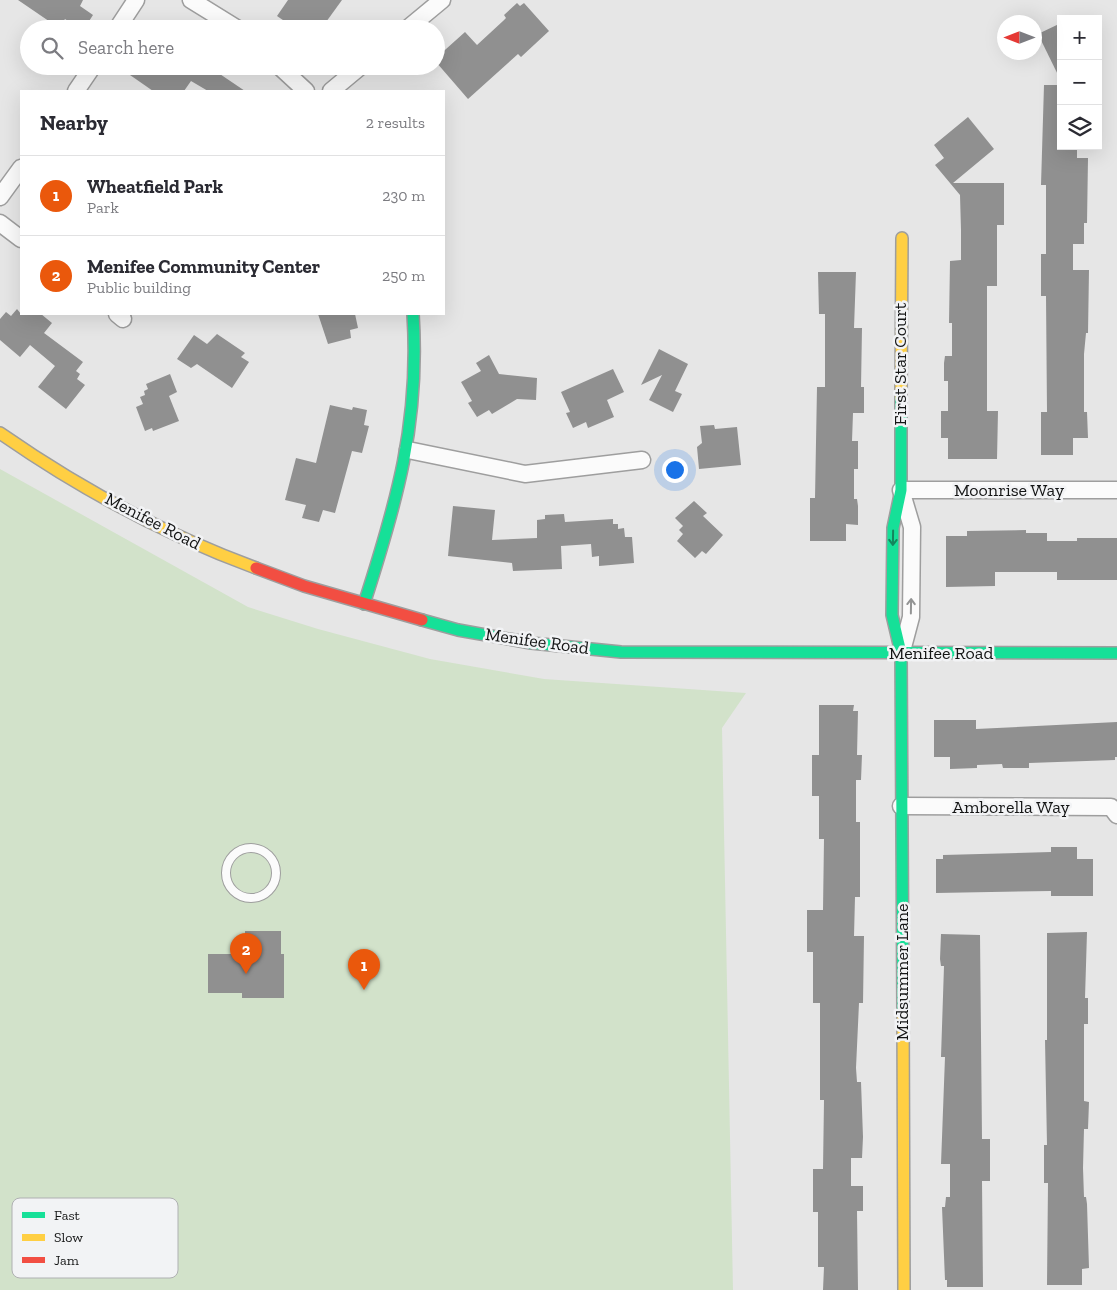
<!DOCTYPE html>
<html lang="en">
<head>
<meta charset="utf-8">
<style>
	:root { --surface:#fff; --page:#f2f2f3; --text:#2b2b33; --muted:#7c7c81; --line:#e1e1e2; --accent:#ea580c }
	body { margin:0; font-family:"Zilla Slab",serif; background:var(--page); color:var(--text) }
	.controls { position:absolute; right:15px; top:15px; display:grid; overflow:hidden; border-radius:0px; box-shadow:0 5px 20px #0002 }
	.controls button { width:45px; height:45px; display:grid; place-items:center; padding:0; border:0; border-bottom:1px solid var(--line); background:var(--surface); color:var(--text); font:25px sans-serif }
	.compass { position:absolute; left:997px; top:15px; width:45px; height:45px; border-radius:50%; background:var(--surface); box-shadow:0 5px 20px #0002; rotate:270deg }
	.you { position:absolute; left:674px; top:469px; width:18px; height:18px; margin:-12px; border:4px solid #fff; border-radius:50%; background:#1a73e8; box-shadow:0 0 0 8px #1a73e833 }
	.badge { display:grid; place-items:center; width:32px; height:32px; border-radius:50%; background:var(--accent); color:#fff; font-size:16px; font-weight:700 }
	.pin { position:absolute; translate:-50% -41px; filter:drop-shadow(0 1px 2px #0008) }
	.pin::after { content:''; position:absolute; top:26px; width:18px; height:15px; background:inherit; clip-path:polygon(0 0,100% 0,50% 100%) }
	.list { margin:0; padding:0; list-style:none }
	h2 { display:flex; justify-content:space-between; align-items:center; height:65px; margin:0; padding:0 20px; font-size:21px }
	h2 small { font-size:16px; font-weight:400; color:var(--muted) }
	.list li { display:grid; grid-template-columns:32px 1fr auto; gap:15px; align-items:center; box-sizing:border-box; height:80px; padding:0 20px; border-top:1px solid var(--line) }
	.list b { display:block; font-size:19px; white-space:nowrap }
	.list p { margin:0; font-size:16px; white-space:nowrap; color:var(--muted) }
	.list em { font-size:16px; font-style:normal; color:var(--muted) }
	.icon { flex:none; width:28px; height:28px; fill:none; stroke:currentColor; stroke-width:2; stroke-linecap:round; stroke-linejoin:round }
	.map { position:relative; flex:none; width:1117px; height:1290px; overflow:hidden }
	.search { position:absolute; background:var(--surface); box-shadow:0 5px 20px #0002; left:20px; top:20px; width:425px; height:55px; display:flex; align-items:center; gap:12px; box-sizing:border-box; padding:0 18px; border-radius:28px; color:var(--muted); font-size:19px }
	.panel { position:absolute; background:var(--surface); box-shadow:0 5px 20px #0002; left:20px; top:90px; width:425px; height:225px; border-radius:0px }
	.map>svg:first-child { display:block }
</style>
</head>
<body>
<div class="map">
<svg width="1117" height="1290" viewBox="0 0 1117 1290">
	<rect width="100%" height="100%" fill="#e6e6e6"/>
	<!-- green -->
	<polygon fill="#d2e2ca" points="0,469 248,607 318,629 430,659 544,679 746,693 722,728 733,1290 0,1290"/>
	<!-- building -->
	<g fill="#909090">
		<polygon points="18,0 83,0 80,6 93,15 84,29 80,29 65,19 59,28"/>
		<polygon points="288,0 342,0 321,29 296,29 277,16"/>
		<polygon points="517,3 520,6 524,3 549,31 521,57 518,54 468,99 436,62 436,58 465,32 477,45 503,21 506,18 504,15"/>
		<polygon points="1061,23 1061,81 1038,34"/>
		<polygon points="136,66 208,66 245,91 208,91 191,81 184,91 153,91 130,75"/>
		<polygon points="1044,85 1061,85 1061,146 1077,146 1077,158 1088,158 1087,223 1084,223 1084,244 1073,244 1073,270 1089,270 1088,333 1086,333 1084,354 1084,412 1087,412 1088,438 1073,438 1073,455 1041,455 1041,412 1047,412 1046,296 1041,296 1041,254 1046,254 1046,185 1041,185"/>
		<polygon points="968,117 994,149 953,183 1004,183 1004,225 997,225 997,286 987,286 987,411 998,411 997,459 948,459 948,438 941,438 941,411 948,411 948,381 944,381 944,363 945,356 952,356 952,323 949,323 950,261 961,260 961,230 960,195 935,165 944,158 934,145"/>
		<polygon points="818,272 856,272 854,328 862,328 861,387 864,387 864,413 853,413 852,441 858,441 858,469 854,469 854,499 857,499 858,506 858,525 846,524 846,541 810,541 810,498 815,498 817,387 825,387 825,314 819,314"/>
		<polygon points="17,309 21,314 41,314 52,323 44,333 83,362 76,371 80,374 77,379 85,385 66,409 38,387 55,366 30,345 20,357 0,340 0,319 6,312 11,316"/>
		<polygon points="318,314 355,314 358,328 350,330 351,338 328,344"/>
		<polygon points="217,334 245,353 241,357 249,362 232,388 197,364 191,368 177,359 194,335 207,344"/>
		<polygon points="659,349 688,364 675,391 682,394 673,412 649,400 662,375 641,385"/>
		<polygon points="489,355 499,374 537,378 536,400 517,399 492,414 489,410 477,417 468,403 472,401 461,382 481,371 476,363"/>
		<polygon points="613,369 624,392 607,400 614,417 588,428 586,422 573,428 566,413 570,412 561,392"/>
		<polygon points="170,374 177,392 169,396 179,421 153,431 152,428 145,431 136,407 143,404 140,397 145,395 144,391 148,389 146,384"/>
		<polygon points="330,405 352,410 353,407 367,410 364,425 369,426 362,453 352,451 335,513 323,510 319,522 302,518 306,505 285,500 296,458 316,463"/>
		<polygon points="714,425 715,429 737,427 741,465 699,469 697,447 702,443 700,426"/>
		<polygon points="694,501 707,513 703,516 723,535 706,554 702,551 695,558 677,541 683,534 679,530 683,526 675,518"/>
		<polygon points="453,506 495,510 492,540 537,538 537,520 545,519 545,515 564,514 565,522 613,519 613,524 618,524 618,529 624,528 625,537 632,537 634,563 599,566 599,556 592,557 591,544 561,546 562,569 513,571 512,563 448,556"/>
		<polygon points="1026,530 1026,533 1047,533 1047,541 1077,541 1077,538 1117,538 1117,580 1057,580 1057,572 995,572 995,586 946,587 946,536 967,536 967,531"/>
		<polygon points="819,705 854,705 853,711 858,711 857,755 862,755 861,780 856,780 856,822 860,822 860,897 855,897 854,936 864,936 863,1003 859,1003 856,1068 857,1082 861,1082 863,1137 862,1158 851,1158 851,1186 863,1186 863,1211 857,1211 858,1290 823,1290 824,1267 818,1267 818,1212 813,1212 813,1169 823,1169 824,1100 820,1100 820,1003 813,1003 813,952 807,952 807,910 823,910 824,839 819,839 819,796 812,796 812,755 819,755"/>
		<polygon points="934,720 976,720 976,729 1117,722 1117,757 1115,757 1115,760 1029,763 1029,768 1003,768 1002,764 977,765 977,768 950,769 950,757 934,757"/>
		<polygon points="1051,847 1077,847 1077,859 1093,859 1093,896 1051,896 1051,891 936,893 936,859 943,859 943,855 1051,852"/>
		<polygon points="245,931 281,931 281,954 284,954 284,998 242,998 242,993 208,993 208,954 245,954"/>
		<polygon points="1087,932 1085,998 1088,998 1088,1024 1084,1024 1084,1101 1089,1102 1088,1129 1084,1129 1083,1168 1084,1197 1086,1197 1087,1204 1089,1268 1082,1269 1082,1285 1047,1285 1048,1183 1044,1183 1044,1145 1047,1145 1045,1040 1047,1040 1047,933"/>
		<polygon points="941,934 980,935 982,1139 990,1139 990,1181 982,1181 983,1287 947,1287 947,1280 945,1280 942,1207 945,1207 946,1197 950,1197 950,1164 941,1164 945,1057 941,1057 944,966 941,966 940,959"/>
	</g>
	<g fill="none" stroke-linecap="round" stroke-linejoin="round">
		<defs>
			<circle id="lane" cx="251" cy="873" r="25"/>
			<g id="street">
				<polyline points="191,0 238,29"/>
				<polyline points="117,29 136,0"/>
				<polyline points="407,29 442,0"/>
				<polyline points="279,66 306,91"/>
				<polyline points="76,91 93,66"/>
				<polyline points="331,91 361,66"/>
				<polyline points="0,197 21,168"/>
				<polyline points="0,223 21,239"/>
				<polyline points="117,314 123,319"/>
				<polyline points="408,450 525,474 642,460"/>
				<polyline points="902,651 911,617 912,527 901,490 1117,490"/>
				<polyline points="901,806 1111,807 1117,815"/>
			</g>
			<g id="fast">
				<polyline points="901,398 901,490 893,528 892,615 901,653 903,1011"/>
				<path d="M 364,604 C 397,502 420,422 413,314"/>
				<polyline points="422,620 458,630 531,643 621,652 1117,653"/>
			</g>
			<g id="slow">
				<polyline points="901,398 902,238"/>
				<path d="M 0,433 C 79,488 166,535 256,568"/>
				<polyline points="903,1011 904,1290"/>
			</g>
			<polyline id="jam" points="256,568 304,586 422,620"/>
		</defs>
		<!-- lane casing -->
		<use href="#lane" stroke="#9e9e9e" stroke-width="10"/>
		<!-- street casing -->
		<use href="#street" stroke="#9e9e9e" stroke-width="19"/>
		<!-- fast casing -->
		<use href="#fast" stroke="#9e9e9e" stroke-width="14"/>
		<!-- slow casing -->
		<use href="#slow" stroke="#9e9e9e" stroke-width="14"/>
		<!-- jam casing -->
		<use href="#jam" stroke="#9e9e9e" stroke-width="14"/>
		<!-- lane -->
		<use href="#lane" stroke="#fbfbfb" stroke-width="8"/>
		<!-- street -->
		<use href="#street" stroke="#fbfbfb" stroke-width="16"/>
		<!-- fast -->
		<use href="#fast" stroke="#16e098" stroke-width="11"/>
		<!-- slow -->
		<use href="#slow" stroke="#ffcf43" stroke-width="11"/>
		<!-- jam -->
		<use href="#jam" stroke="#f24e42" stroke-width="11"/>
	</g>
	<!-- one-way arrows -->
	<defs><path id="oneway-shaft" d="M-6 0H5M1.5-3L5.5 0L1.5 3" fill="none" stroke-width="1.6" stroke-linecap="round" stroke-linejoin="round" transform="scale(1.25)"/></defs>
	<use stroke="#15855d" href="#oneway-shaft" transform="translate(893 538) rotate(91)"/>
	<use stroke="#939494" href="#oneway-shaft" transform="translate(911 606) rotate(-89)"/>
	<g text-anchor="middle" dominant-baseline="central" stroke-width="5" stroke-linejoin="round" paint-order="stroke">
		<!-- street labels -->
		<g font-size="18" fill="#141515" stroke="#f2f3f5">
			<text transform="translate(900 364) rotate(-90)">First Star Court</text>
			<text x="1009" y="490">Moonrise Way</text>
			<text transform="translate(153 521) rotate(27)">Menifee Road</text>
			<text transform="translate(537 641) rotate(8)">Menifee Road</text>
			<text x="941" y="653">Menifee Road</text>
			<text x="1011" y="807">Amborella Way</text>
			<text transform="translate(902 972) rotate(-90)">Midsummer Lane</text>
		</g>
	</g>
	<!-- legend -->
	<rect x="12" y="1198" width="166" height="80" rx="8" fill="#f2f3f5" stroke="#afb0b2" stroke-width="1"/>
	<rect x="22" y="1212" width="23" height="6" fill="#16e098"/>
	<rect x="22" y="1234" width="23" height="7" fill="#ffcf43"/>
	<rect x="22" y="1257" width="23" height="6" fill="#f24e42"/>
	<g font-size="14" fill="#141515">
		<text x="54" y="1220">Fast</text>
		<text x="54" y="1242">Slow</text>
		<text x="54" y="1265">Jam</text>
	</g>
</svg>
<div class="controls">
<button>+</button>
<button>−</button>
<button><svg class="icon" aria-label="layers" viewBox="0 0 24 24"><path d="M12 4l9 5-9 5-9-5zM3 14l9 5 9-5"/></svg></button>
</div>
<svg class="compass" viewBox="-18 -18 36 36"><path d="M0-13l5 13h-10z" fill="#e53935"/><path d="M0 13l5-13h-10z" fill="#7c7c81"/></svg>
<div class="you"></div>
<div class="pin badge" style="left:364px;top:990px">1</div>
<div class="pin badge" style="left:246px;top:974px">2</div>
<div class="search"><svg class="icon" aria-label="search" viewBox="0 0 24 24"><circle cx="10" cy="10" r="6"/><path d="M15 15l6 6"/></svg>Search here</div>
<section class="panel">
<h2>Nearby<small>2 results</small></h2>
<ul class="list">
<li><span class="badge">1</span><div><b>Wheatfield Park</b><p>Park</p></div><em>230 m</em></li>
<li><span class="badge">2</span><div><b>Menifee Community Center</b><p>Public building</p></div><em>250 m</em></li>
</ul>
</section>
</div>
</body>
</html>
